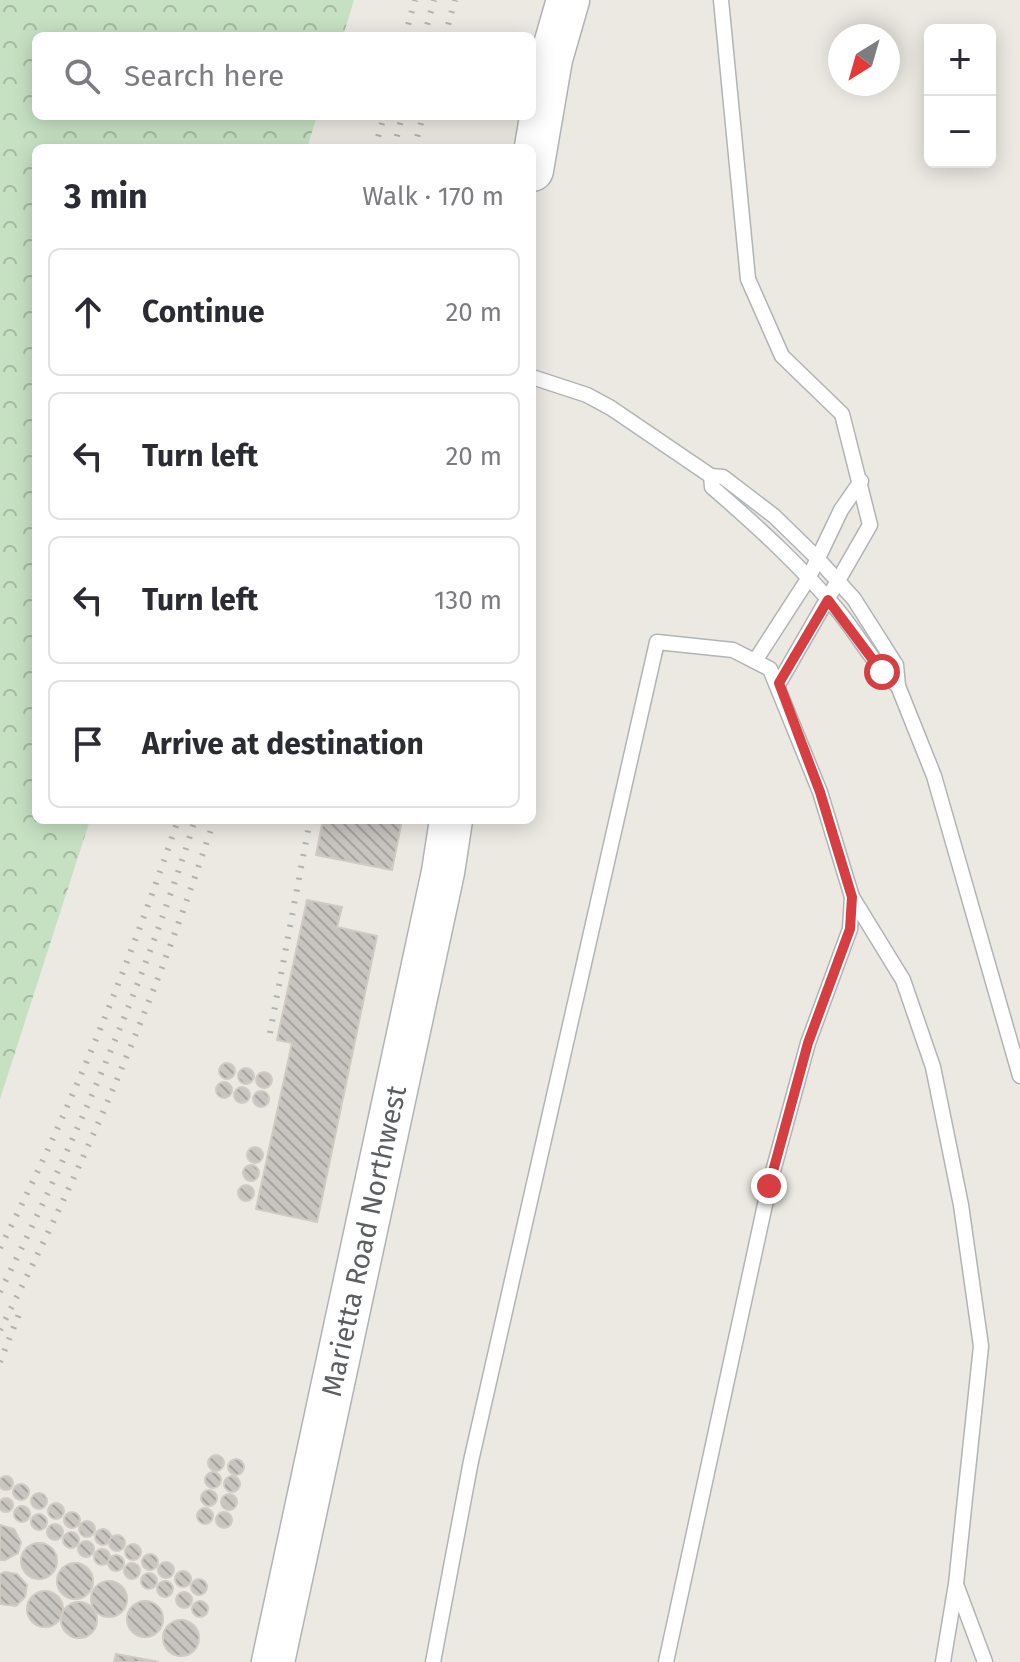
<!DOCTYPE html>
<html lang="en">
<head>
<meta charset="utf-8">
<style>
	:root { --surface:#fff; --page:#f2f2f3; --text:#2b2b33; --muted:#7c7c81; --line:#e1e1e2 }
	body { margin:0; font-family:"Fira Sans",sans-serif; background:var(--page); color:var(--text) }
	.controls { position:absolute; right:24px; top:24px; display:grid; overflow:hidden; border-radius:12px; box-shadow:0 4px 20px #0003 }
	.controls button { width:72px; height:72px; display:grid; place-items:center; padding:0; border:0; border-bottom:2px solid var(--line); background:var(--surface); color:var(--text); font:40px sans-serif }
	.compass { position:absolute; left:828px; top:24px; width:72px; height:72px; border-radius:50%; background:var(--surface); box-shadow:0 4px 20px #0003; rotate:217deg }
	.stop { position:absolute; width:24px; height:24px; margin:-18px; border:6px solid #d63f42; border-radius:50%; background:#fff }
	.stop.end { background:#d63f42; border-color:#fff; box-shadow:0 2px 8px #0008 }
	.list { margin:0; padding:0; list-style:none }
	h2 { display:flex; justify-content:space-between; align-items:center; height:104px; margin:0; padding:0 32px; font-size:34px }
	h2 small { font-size:26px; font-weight:400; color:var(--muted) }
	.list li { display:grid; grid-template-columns:52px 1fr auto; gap:24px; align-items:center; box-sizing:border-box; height:128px; margin:0 16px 16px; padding:0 16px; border:2px solid var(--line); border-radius:12px }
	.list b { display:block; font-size:30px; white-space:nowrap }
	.list em { font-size:26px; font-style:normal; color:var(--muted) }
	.icon { flex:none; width:44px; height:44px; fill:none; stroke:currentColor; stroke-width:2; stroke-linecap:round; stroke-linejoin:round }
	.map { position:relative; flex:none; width:1020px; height:1662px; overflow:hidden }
	.search { position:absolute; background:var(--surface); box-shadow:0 4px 20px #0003; left:32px; top:32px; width:504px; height:88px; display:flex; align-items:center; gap:20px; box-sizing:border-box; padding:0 28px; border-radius:12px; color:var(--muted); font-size:30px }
	.panel { position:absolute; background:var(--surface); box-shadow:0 4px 20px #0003; left:32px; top:144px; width:504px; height:680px; border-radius:12px }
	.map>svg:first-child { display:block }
</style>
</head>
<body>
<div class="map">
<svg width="1020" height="1662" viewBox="0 0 1020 1662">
	<defs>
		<pattern id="forest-crowns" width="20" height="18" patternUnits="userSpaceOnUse" patternTransform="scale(2)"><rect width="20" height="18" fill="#c5e1c2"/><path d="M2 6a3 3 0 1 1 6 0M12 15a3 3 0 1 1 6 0" fill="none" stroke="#a3baa1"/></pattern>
		<pattern id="building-back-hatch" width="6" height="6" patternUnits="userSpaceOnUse" patternTransform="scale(2)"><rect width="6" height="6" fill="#c8c4c0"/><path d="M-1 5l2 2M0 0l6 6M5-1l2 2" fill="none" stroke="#a5a29f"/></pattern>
	</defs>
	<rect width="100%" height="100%" fill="#ece9e3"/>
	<!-- forest -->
	<polygon fill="url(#forest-crowns)" points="0,0 354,0 343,36 36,36 36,116 317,116 307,148 36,148 36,820 90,820 0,1099"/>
	<!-- building -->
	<g fill="url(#building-back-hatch)" stroke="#d0cac2" stroke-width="2">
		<polygon points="323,820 402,820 392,870 316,855"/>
		<polygon points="307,900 342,907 337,927 377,936 317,1222 256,1209 292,1043 277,1040"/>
		<circle cx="227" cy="1071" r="8"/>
		<circle cx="246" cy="1076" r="8"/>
		<circle cx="264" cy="1080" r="8"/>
		<circle cx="224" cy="1090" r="8"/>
		<circle cx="242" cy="1095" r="8"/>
		<circle cx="261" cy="1099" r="8"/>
		<circle cx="255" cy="1155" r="8"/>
		<circle cx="251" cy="1173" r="8"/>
		<circle cx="246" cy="1193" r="8"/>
		<circle cx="216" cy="1463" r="8"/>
		<circle cx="236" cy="1467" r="8"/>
		<circle cx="213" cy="1480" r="8"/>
		<circle cx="6" cy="1483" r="7"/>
		<circle cx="232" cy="1484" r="8"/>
		<circle cx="21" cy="1492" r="8"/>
		<circle cx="209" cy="1498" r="8"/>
		<circle cx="39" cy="1501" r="8"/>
		<circle cx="229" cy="1502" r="8"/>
		<circle cx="6" cy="1505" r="7"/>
		<circle cx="56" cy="1511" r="8"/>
		<circle cx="22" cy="1514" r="8"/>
		<circle cx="205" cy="1516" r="8"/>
		<circle cx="72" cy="1520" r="8"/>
		<circle cx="224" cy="1520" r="8"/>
		<circle cx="39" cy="1522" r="8"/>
		<circle cx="87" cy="1529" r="8"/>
		<circle cx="55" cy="1532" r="8"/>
		<polygon points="0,1525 14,1529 21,1542 18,1553 5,1560 0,1560"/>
		<circle cx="103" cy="1537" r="8"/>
		<circle cx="71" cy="1540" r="8"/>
		<circle cx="117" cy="1543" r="8"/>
		<circle cx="86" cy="1549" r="8"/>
		<circle cx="39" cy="1561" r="18"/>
		<circle cx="133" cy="1552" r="8"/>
		<circle cx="102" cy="1557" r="8"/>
		<circle cx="150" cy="1562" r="8"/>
		<circle cx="116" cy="1563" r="8"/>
		<circle cx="166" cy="1570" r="8"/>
		<circle cx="132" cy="1571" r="8"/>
		<circle cx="75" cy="1581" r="18"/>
		<circle cx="183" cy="1579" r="8"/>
		<polygon points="5,1572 17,1574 27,1585 25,1597 16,1606 0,1604 0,1574"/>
		<circle cx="149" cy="1581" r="8"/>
		<circle cx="199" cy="1587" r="8"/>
		<circle cx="165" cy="1589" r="8"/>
		<circle cx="109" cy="1599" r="18"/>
		<circle cx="45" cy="1609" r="18"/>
		<circle cx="184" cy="1600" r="8"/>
		<circle cx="200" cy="1609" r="8"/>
		<circle cx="145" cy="1619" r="18"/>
		<circle cx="79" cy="1620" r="18"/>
		<circle cx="181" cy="1638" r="18"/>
		<polygon points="116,1654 159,1662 114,1662"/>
	</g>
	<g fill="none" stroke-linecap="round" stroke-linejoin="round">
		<defs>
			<g id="lane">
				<polyline points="721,0 748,279 782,356 842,414 870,525 779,683"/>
				<polyline points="532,377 587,395 611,408 711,476 723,477 774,516 815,556 854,599 896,665 898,686 934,776 1020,1076"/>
				<path d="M 711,476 L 712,487 C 757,526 802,567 840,613 C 860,638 874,665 898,686"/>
				<polyline points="755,661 808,579 841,510 861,481"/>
				<polyline points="852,897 903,980 933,1067 961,1205 981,1346 956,1584 943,1662"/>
				<polyline points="957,1587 985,1662"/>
				<polyline points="433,1662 471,1461 657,642 733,650 770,669 820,792 852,897 850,929 808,1043 769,1186 666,1662"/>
			</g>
			<g id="secondary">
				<polyline points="532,170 551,59 568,0"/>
				<polyline points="273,1662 443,872 451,820"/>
			</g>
		</defs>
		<!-- lane casing -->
		<use href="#lane" stroke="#b0b4b7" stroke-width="17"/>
		<!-- secondary casing -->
		<use href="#secondary" stroke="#afb3b7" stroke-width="45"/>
		<!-- lane -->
		<use href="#lane" stroke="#fff" stroke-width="14"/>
		<!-- secondary -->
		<use href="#secondary" stroke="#fff" stroke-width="42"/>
		<!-- rail -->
		<g stroke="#b1b2b2" stroke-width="6" stroke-dasharray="2 10" stroke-linecap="butt">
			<polyline points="405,36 415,0"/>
			<polyline points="424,36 434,0"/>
			<polyline points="445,36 455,0"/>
			<polyline points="375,148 384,116"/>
			<polyline points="394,148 402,116"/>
			<polyline points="414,148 423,116"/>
			<polyline points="270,1033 310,820"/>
			<path d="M 0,1248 C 71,1109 128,967 178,820"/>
			<path d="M 0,1292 C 76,1139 144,983 195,820"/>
			<path d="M 0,1330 C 84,1165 157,996 214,820"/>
			<polyline points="0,1362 19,1314"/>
		</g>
	</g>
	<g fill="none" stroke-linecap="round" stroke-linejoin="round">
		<!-- route -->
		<polyline stroke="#d63f42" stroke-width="10" points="769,1186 808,1043 850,929 852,897 820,792 779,683 828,600 882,672"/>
	</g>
	<g text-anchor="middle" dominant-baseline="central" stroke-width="7" stroke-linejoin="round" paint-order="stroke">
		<!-- street labels -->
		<g font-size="28" fill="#5b5f62" stroke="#fff">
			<text transform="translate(364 1241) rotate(-78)">Marietta Road Northwest</text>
		</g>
	</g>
</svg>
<div class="controls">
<button>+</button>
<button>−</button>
</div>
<svg class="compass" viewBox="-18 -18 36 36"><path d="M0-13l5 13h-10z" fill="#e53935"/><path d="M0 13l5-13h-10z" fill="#7c7c81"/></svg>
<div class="stop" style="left:882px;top:672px"></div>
<div class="stop end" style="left:769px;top:1186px"></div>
<div class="search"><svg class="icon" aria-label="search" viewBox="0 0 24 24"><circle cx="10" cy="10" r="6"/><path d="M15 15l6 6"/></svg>Search here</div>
<section class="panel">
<h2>3 min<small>Walk · 170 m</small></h2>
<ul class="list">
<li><svg class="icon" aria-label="ahead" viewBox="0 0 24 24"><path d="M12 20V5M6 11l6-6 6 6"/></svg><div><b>Continue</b></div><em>20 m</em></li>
<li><svg class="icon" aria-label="left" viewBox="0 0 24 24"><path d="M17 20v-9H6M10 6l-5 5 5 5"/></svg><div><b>Turn left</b></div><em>20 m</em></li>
<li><svg class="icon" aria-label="left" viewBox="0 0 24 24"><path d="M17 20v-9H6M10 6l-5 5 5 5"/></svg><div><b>Turn left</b></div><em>130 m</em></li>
<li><svg class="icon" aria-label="arrive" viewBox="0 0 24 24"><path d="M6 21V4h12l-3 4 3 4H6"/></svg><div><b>Arrive at destination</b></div></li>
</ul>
</section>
</div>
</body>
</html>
